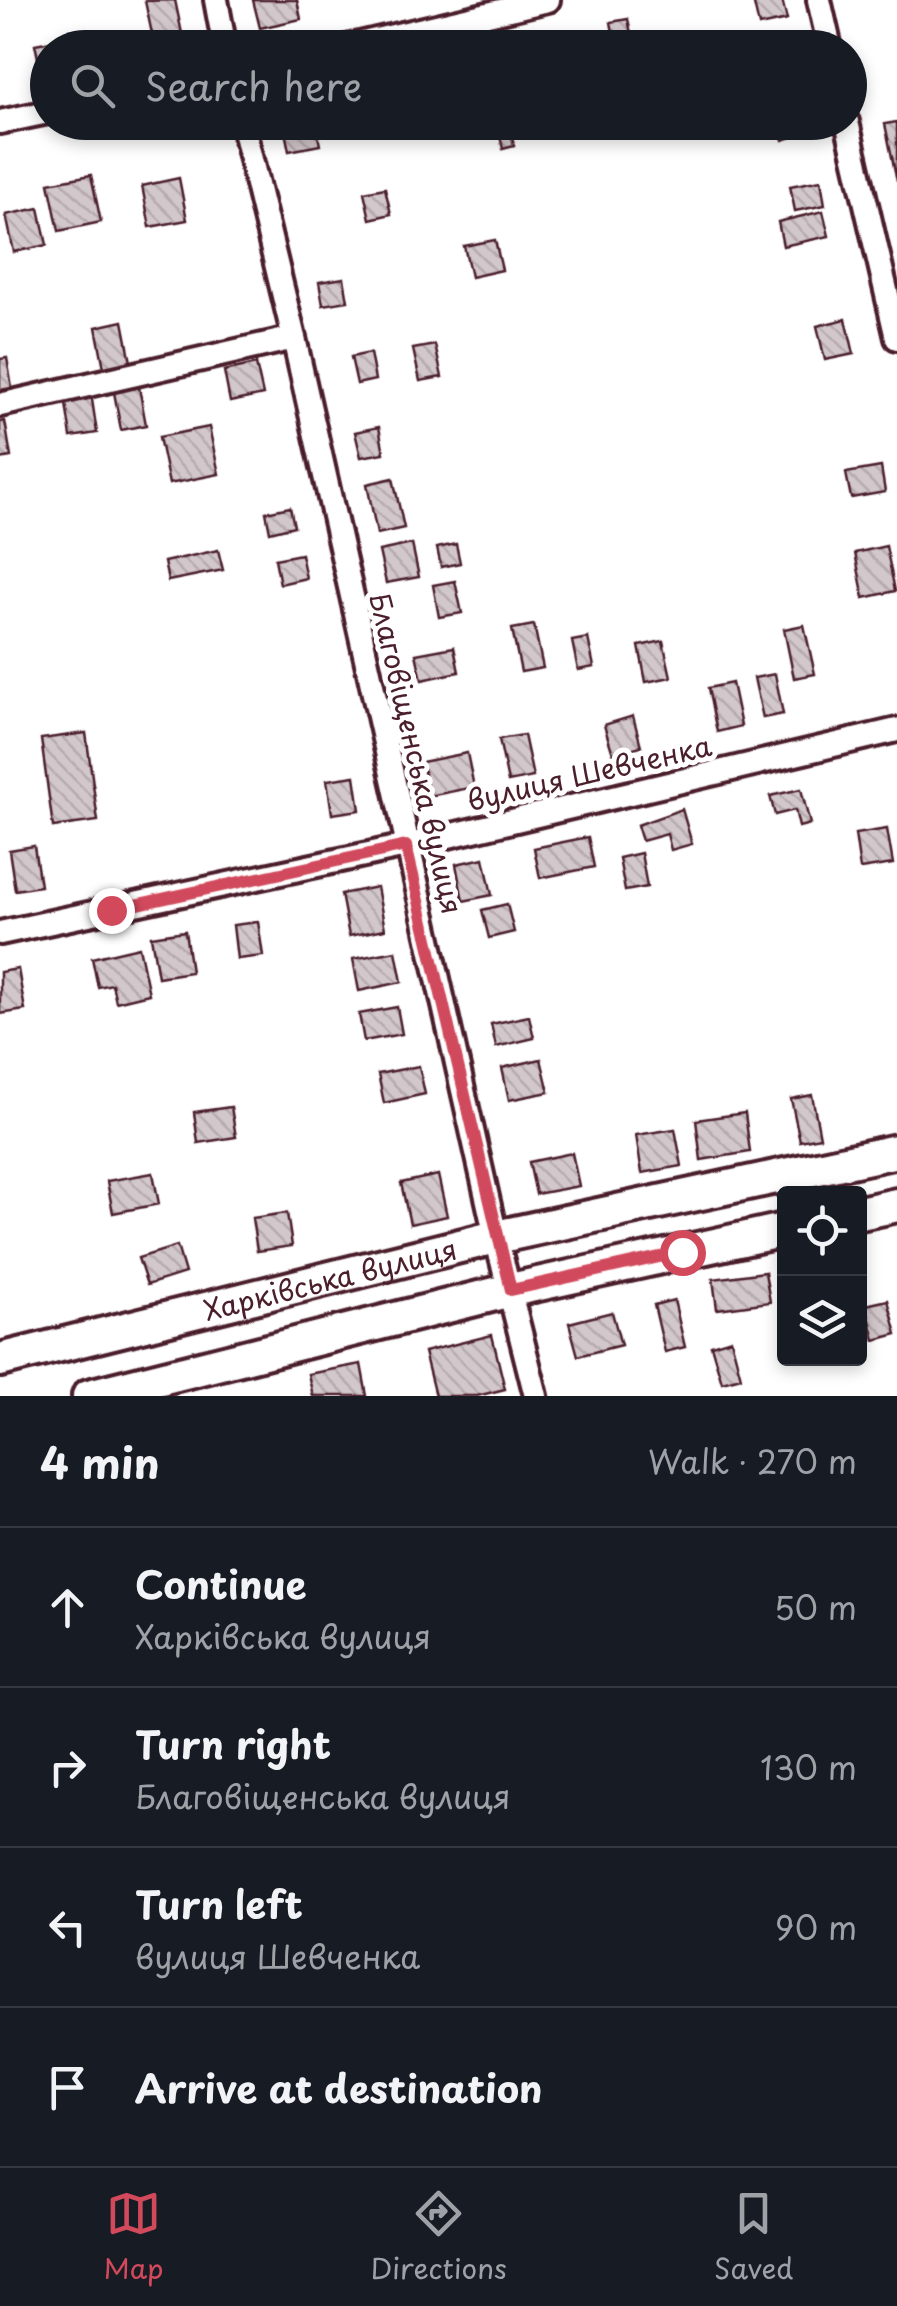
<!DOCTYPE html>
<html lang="en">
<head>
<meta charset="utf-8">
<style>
	:root { --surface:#171b24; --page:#242831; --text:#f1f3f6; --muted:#9ea1a6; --line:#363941; --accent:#d1495b }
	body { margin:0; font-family:"Playpen Sans",sans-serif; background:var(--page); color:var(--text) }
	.controls { position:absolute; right:30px; bottom:30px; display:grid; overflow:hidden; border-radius:10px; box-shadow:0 5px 15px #0003 }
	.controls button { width:90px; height:90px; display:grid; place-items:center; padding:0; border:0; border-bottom:2px solid var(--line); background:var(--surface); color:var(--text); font:50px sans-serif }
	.stop { position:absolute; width:30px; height:30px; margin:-22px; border:8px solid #d1495b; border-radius:50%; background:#fff }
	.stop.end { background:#d1495b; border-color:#fff; box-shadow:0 2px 10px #0008 }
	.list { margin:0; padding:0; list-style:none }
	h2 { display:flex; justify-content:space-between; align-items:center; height:130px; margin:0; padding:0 40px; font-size:42px }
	h2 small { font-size:32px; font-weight:400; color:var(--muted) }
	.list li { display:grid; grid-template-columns:65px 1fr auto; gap:30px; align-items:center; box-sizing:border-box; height:160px; padding:0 40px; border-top:2px solid var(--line) }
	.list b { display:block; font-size:38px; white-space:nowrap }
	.list p { margin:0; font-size:32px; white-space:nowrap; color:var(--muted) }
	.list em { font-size:32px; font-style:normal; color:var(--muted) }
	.icon { flex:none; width:55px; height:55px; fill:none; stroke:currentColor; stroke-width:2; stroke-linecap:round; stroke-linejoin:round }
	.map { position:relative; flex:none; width:897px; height:1396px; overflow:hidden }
	.search { position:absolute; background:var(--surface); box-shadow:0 5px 15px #0003; left:30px; right:30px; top:30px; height:110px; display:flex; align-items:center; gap:25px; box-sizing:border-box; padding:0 35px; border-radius:55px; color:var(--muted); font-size:38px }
	.sheet { height:770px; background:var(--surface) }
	nav { display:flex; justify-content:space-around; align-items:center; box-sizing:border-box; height:140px; border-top:2px solid var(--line); background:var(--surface); font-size:28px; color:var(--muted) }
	nav a { display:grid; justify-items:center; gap:5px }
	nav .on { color:var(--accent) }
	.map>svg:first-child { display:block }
</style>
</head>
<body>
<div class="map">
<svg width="897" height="1396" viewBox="0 0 897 1396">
	<defs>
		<pattern id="building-back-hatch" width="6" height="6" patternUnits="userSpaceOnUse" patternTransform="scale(2.5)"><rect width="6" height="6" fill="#d2c7cb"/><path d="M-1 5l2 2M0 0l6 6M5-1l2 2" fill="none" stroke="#b6aaae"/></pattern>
	</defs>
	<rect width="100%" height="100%" fill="#fff"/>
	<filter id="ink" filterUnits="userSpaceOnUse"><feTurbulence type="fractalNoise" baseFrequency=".01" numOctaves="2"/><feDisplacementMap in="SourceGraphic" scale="20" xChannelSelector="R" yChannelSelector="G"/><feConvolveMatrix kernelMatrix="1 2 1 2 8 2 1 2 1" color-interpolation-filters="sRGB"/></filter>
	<g filter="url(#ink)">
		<!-- building -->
		<g fill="url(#building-back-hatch)" stroke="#4a1f2b" stroke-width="2.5">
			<polygon points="175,0 185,48 155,48 145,1"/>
			<polygon points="253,0 297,0 301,19 260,28"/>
			<polygon points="753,0 782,0 787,20 759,26"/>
			<polygon points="628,19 634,48 616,48 611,22"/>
			<polygon points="51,41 52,48 48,48 48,76 42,77 35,44"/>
			<polygon points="283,122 315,122 320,145 289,151"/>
			<polygon points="509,122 514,146 503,149 497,123"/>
			<polygon points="778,122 803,122 806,133 783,140"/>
			<polygon points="897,122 897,181 885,124"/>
			<polygon points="91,175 101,222 59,231 49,183"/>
			<polygon points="179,178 187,220 150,227 142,186"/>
			<polygon points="821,180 825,205 795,211 790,186"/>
			<polygon points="385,188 391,214 370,219 364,192"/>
			<polygon points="39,208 47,245 14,252 6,215"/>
			<polygon points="823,211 829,236 783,246 778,222"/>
			<polygon points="495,240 502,270 471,277 464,246"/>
			<polygon points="344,278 348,301 323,305 319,282"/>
			<polygon points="846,319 854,354 825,360 817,326"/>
			<polygon points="123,321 131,362 104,368 96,327"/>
			<polygon points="435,345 442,377 420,381 413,349"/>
			<polygon points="370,353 375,380 357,384 351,357"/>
			<polygon points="7,358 12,388 0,390 0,359"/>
			<polygon points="256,364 263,395 230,402 224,371"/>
			<polygon points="139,387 146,425 121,430 114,392"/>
			<polygon points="91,393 97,433 71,437 65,397"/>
			<polygon points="5,421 11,457 0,459 0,422"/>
			<polygon points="209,427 219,474 169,484 159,437"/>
			<polygon points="379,427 384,453 361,457 355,432"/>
			<polygon points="881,467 885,492 851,498 846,473"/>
			<polygon points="393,478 404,528 377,534 367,484"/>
			<polygon points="290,507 294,526 270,532 266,512"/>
			<polygon points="412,544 419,577 386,583 379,551"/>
			<polygon points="456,544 460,563 441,567 437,548"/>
			<polygon points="886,546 895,591 864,598 855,553"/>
			<polygon points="218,550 223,570 168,581 164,562"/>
			<polygon points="301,554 306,578 280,584 275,559"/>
			<polygon points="455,581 462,613 439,617 433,585"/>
			<polygon points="534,625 543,668 521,672 512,629"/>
			<polygon points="804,625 815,674 794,678 784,629"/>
			<polygon points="588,638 594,667 578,670 572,641"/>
			<polygon points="663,641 671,677 646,682 639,646"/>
			<polygon points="454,647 459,672 422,680 416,654"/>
			<polygon points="775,674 783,714 763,718 754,678"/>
			<polygon points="732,683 741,726 717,732 708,688"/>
			<polygon points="633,716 641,746 613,754 604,725"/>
			<polygon points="86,733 98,821 53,827 41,739"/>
			<polygon points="524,735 533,777 508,782 499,739"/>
			<polygon points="467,753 474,787 429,796 422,762"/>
			<polygon points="355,776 360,810 332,814 327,780"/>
			<polygon points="801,789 810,824 799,827 795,810 775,815 770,796"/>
			<polygon points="682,809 692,844 671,850 667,834 642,841 637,825"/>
			<polygon points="887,829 893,864 860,869 855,834"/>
			<polygon points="588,837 594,867 540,878 534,848"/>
			<polygon points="34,846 40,886 15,890 9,850"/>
			<polygon points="641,853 647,887 625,891 619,858"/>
			<polygon points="484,858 492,895 463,901 456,864"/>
			<polygon points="377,887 385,929 349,936 341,894"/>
			<polygon points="507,904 514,932 489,938 482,910"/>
			<polygon points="258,922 263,956 237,959 233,925"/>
			<polygon points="185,931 191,972 158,977 151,936"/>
			<polygon points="139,947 149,994 116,1002 112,984 98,987 92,958"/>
			<polygon points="396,951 402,982 359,991 353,959"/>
			<polygon points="18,969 25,1010 0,1014 0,972"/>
			<polygon points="397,1007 402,1034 364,1041 359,1014"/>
			<polygon points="529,1016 534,1038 496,1047 491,1024"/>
			<polygon points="541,1059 549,1092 509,1100 502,1068"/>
			<polygon points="419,1066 425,1094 384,1103 378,1074"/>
			<polygon points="812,1095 820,1137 800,1141 791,1099"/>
			<polygon points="231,1107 236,1137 198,1143 194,1112"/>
			<polygon points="745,1113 750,1152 701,1160 696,1120"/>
			<polygon points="675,1129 682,1166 642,1173 636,1135"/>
			<polygon points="572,1153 579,1186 536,1194 529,1162"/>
			<polygon points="153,1173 159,1204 113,1213 107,1181"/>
			<polygon points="438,1175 447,1216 410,1224 401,1183"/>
			<polygon points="287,1213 292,1246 257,1251 252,1218"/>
			<polygon points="177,1246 185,1273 147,1285 138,1258"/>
			<polygon points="765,1272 770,1302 717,1309 713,1279"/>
			<polygon points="674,1300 685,1347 665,1352 654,1305"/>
			<polygon points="888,1300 897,1334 875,1340 866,1305"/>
			<polygon points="612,1312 621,1345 578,1356 569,1323"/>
			<polygon points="492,1335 505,1389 477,1396 435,1396 424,1352"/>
			<polygon points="731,1339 741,1377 722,1382 711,1345"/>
			<polygon points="361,1364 367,1396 313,1396 308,1374"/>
		</g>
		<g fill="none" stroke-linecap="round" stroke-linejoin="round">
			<defs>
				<g id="street">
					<polyline points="216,0 225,48"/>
					<polyline points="819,0 830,48"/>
					<polyline points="342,48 548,0"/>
					<polyline points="0,122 48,112"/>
					<polyline points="242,122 294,338 496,1237 536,1396"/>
					<polyline points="847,122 897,338"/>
					<polyline points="0,405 294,338"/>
					<polyline points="0,933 406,846 897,730"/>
				</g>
				<g id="secondary">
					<polyline points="860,1213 897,1205"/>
					<path id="s1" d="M 0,1360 L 496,1237 L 897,1151"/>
					<polyline points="89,1396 511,1290 784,1230"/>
				</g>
			</defs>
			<!-- street casing -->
			<use href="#street" stroke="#4a1f2b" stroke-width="30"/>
			<!-- secondary casing -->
			<use href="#secondary" stroke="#4a1f2b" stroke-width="40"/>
			<!-- street -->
			<use href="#street" stroke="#fff" stroke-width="22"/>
			<!-- secondary -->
			<use href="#secondary" stroke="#fff" stroke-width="32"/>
		</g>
	</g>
	<g fill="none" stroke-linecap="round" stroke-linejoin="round" filter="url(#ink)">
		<!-- route -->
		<polyline stroke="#d1495b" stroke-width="12" points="111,910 406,846 511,1290 682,1252"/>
	</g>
	<g text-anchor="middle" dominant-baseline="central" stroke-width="10" stroke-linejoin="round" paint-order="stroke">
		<!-- street labels -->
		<g font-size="28" fill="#4a1f2b" stroke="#fff">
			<text transform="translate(417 753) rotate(77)">Благовіщенська вулиця</text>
			<text transform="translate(589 772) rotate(-13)">вулиця Шевченка</text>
			<text stroke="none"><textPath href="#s1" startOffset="340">Харківська вулиця</textPath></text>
		</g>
	</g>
</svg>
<div class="controls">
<button><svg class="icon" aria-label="locate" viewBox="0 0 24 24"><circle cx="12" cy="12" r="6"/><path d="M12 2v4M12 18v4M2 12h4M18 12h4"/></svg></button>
<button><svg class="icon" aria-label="layers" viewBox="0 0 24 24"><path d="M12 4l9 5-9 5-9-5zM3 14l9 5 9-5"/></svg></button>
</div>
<div class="stop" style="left:682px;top:1252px"></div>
<div class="stop end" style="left:111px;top:910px"></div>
<div class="search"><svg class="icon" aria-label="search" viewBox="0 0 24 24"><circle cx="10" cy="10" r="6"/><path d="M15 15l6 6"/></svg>Search here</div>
</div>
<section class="sheet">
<h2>4 min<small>Walk · 270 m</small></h2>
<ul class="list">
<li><svg class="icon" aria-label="ahead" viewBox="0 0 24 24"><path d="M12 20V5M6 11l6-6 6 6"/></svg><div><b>Continue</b><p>Харківська вулиця</p></div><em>50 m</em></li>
<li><svg class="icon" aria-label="right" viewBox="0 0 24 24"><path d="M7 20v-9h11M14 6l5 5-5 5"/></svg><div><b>Turn right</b><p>Благовіщенська вулиця</p></div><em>130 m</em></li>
<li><svg class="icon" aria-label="left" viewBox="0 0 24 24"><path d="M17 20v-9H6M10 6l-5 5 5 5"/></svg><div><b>Turn left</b><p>вулиця Шевченка</p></div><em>90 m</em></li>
<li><svg class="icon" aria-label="arrive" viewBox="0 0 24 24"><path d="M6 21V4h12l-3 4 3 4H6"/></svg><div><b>Arrive at destination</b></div></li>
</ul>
</section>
<nav>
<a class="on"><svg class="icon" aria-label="map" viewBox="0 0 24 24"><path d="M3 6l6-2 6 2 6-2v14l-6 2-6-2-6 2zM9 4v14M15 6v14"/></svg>Map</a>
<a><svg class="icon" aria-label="directions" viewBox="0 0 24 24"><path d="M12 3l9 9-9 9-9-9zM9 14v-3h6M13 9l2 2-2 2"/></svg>Directions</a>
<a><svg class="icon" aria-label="saved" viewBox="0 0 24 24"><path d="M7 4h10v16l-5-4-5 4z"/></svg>Saved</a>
</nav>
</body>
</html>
